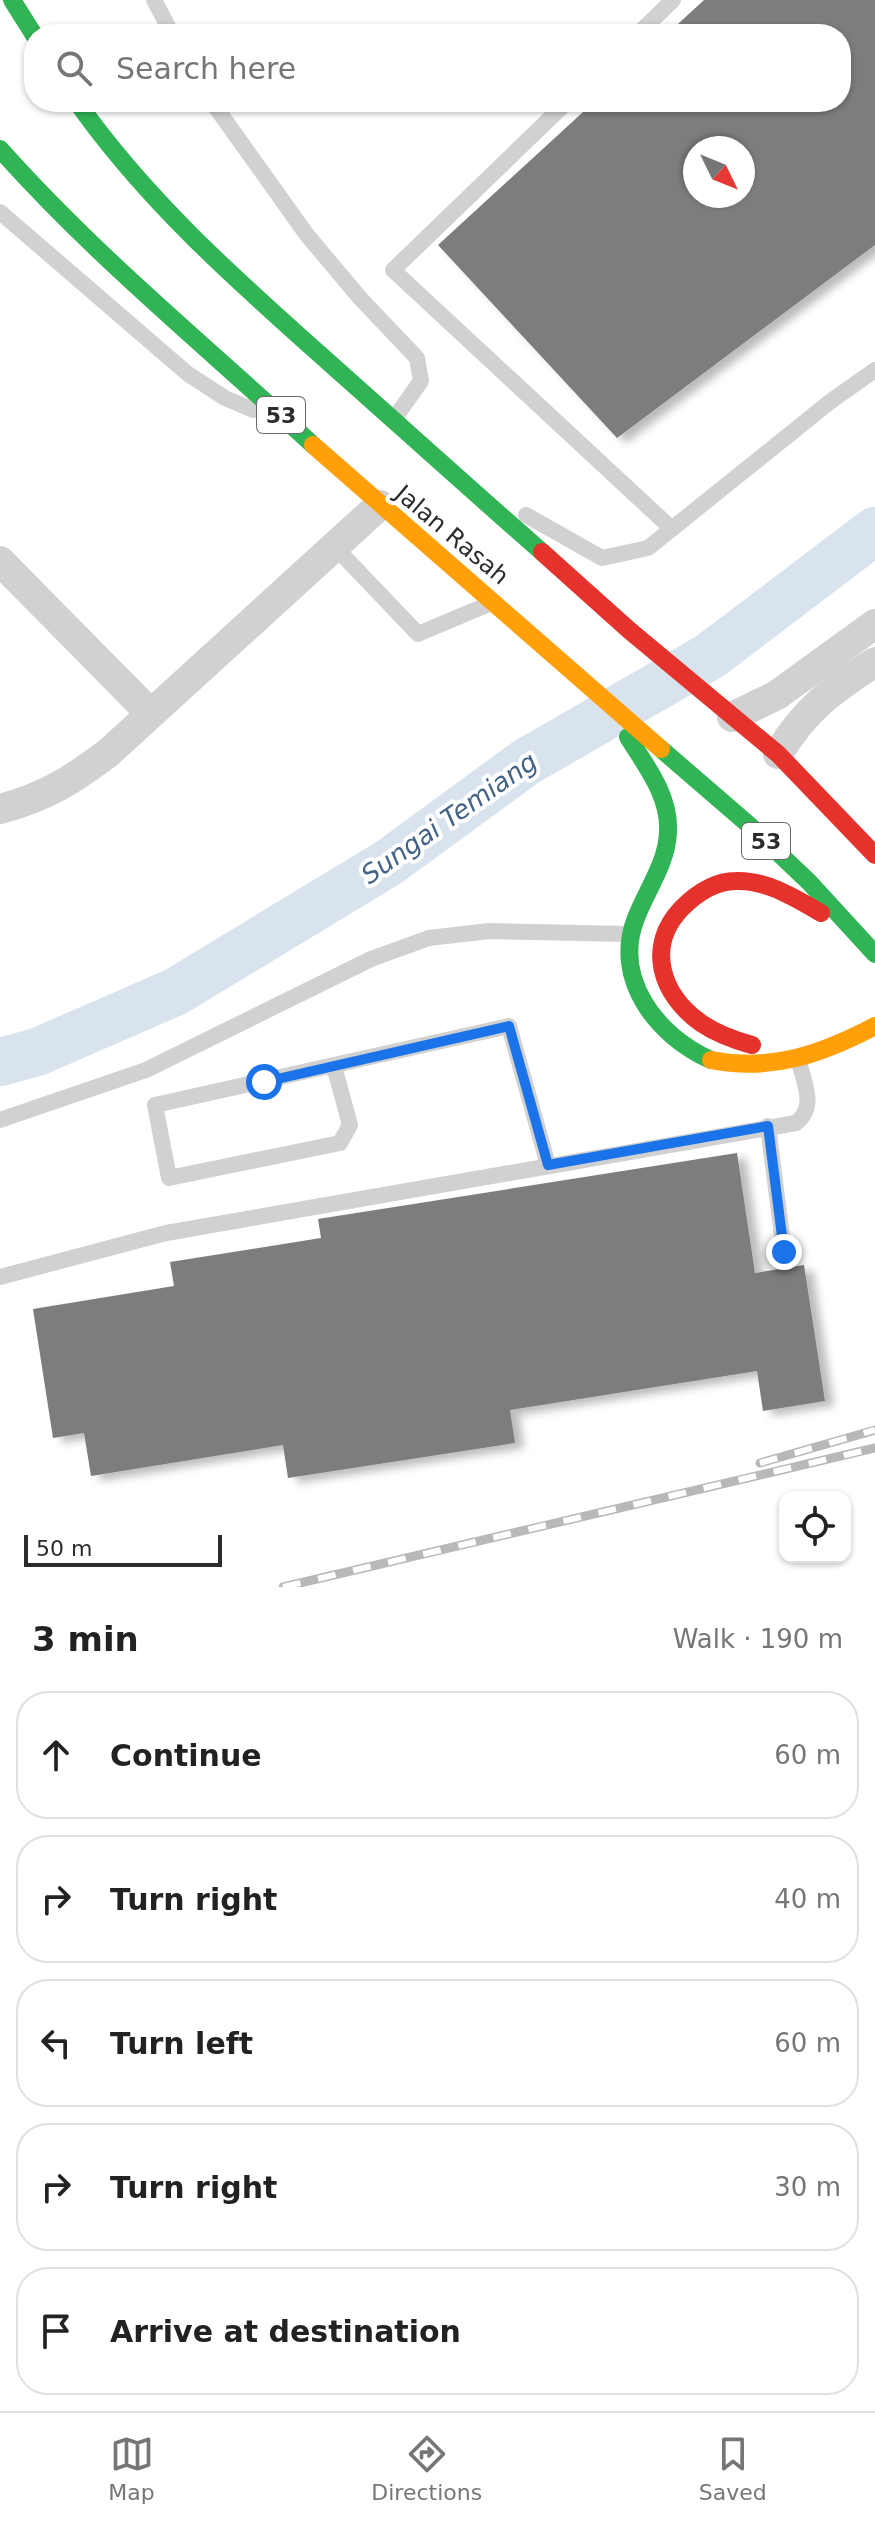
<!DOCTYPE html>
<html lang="en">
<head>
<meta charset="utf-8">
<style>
	:root { --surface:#fff; --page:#f6f6f6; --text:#222; --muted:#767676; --line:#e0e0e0; --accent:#767676 }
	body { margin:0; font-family:"DejaVu Sans",sans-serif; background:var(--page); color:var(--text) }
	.controls { position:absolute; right:24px; bottom:24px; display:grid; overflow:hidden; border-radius:16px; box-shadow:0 2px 6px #0004 }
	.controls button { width:72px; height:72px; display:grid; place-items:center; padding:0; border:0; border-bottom:2px solid var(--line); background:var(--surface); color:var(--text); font:40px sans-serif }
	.compass { position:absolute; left:683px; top:136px; width:72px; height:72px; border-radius:50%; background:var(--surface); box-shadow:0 2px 6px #0004; rotate:133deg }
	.scale { position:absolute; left:24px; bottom:20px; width:198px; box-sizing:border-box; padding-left:8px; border:4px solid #2c2c2c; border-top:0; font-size:22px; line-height:28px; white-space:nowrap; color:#2c2c2c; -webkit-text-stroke:6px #fff; paint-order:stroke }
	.stop { position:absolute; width:24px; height:24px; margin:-18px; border:6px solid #1a73e8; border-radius:50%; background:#fff }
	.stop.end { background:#1a73e8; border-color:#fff; box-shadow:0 2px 8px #0008 }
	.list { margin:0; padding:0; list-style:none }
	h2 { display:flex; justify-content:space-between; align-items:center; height:104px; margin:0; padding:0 32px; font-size:34px }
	h2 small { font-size:26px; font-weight:400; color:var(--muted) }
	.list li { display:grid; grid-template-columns:52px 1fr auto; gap:24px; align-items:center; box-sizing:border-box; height:128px; margin:0 16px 16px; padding:0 16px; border:2px solid var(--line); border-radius:32px }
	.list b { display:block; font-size:30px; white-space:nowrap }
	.list em { font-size:26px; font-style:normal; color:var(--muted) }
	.icon { flex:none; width:44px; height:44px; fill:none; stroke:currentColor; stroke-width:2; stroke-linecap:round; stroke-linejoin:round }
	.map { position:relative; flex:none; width:875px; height:1587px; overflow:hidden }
	.search { position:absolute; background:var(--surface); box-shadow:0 2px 6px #0004; left:24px; right:24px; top:24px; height:88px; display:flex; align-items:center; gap:20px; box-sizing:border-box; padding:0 28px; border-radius:32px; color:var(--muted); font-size:30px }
	.sheet { height:824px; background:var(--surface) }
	nav { display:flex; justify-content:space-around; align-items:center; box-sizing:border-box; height:112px; border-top:2px solid var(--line); background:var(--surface); font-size:22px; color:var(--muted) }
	nav a { display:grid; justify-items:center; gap:4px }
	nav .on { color:var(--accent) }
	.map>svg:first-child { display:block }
</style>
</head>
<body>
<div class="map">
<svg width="875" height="1587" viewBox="0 0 875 1587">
	<defs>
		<filter id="shadow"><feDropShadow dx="9" dy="5" stdDeviation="4" flood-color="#0004"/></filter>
	</defs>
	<rect width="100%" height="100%" fill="#fff"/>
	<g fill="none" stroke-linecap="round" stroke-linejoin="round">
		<!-- river -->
		<polyline stroke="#d8e3ee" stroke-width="48" points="0,1062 37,1052 175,992 388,863 526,762 710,656 875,531"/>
	</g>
	<!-- building -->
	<g fill="#7d7d7d" fill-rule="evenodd" filter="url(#shadow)">
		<path d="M 704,0 L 875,0 L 875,245 L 617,438 L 438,245 L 594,102 L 841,102 L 841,34 L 667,34 ZM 695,148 L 743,148 L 743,196 L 695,196 Z"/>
		<polygon points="737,1153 755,1273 804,1265 825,1401 763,1411 757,1371 510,1410 515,1443 288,1478 283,1445 91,1476 84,1433 53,1438 33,1309 174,1286 170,1262 321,1238 318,1219"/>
	</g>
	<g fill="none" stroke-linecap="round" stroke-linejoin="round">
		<!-- lane -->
		<g stroke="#d1d1d1" stroke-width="16">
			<polyline points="154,0 172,34"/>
			<polyline points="638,34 673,0"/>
			<polyline points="212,102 307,235 360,298 417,358 421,381 394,419"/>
			<polyline points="567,102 393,270 672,529"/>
			<polyline points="0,212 188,374 225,398 253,410"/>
			<polyline points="526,515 602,558 648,548 831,401 875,370"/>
			<polyline points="335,547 418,634 489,604"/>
			<polyline points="334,1066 350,1125 340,1143 169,1178 155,1105 509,1026 548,1165"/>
			<polyline points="0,1120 146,1070 371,959 429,938 489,931 628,934"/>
			<polyline points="768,1126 784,1252"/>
			<path d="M 0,1277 L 166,1233 L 796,1123 C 817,1106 804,1085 799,1061"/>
		</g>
		<!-- street -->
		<g stroke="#d1d1d1" stroke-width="30">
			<polyline points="0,561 150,713"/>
			<polyline points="732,717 777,695 875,624"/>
			<path d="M 778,754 C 806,708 831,691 875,662"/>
			<path d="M 0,809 C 45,797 71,781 108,753 L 380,505"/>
		</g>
		<!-- fast -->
		<g stroke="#30b455" stroke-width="18">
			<polyline points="12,0 34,35"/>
			<path d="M 77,102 C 146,200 235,279 325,359 C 397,423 469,488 542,552"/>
			<path d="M 0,149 C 95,256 208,348 313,445"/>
			<path d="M 628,737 C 646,766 670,796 668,832 C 667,863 647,889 636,918 C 612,979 657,1036 711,1060"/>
			<polyline points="661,749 749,825 809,882 875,954"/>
		</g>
		<!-- slow -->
		<g stroke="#ff9f0a" stroke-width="18">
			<polyline points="313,445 661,749"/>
			<path d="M 711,1060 C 771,1072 822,1054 875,1026"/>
		</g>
		<!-- jam -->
		<g stroke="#e5322d" stroke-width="18">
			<polyline points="542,552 629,630 778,754 875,855"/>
			<path d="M 752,1045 C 734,1040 717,1034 701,1023 C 661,995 645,946 682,908 C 697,893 714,881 736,881 C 767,880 795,898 821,913"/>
		</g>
		<defs>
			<g id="rail">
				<polyline points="760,1463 875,1430"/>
				<polyline points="283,1587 875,1448"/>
			</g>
		</defs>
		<!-- rail casing -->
		<use href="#rail" stroke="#b8b8b8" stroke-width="9"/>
		<!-- rail -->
		<use href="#rail" stroke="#fff" stroke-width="6" stroke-dasharray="18" stroke-linecap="butt"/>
	</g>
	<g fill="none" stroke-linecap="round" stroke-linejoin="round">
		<!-- route -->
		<polyline stroke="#1a73e8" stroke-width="10" points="264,1082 509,1026 548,1165 768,1126 784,1252"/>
	</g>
	<g text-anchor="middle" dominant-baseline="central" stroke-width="8" stroke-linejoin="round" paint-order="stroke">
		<!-- shield labels -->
		<g fill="#fff" stroke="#6b6b6b" stroke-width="2">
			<rect x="257" y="397" width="48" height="36" rx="6"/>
			<rect x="742" y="823" width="48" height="36" rx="6"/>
		</g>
		<g font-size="22" font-weight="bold" fill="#2c2c2c">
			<text x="281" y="415">53</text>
			<text x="766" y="841">53</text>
		</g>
		<!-- street labels -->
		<g font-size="24" fill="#2c2c2c" stroke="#fff">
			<text transform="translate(452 535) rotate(40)">Jalan Rasah</text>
		</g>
		<!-- water labels -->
		<g font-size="26" font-style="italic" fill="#436386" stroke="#fff">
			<text transform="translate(449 818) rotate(-35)">Sungai Temiang</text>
		</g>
	</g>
</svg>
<div class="controls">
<button><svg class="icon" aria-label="locate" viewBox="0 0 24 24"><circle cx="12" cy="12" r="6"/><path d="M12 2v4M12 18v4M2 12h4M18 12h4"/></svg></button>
</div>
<svg class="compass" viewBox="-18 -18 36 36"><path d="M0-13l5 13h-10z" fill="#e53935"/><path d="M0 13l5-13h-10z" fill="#767676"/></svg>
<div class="scale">50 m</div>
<div class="stop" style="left:264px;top:1082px"></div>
<div class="stop end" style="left:784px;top:1252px"></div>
<div class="search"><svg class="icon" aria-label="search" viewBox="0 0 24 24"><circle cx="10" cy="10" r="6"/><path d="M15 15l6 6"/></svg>Search here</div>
</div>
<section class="sheet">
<h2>3 min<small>Walk · 190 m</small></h2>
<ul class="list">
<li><svg class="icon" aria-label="ahead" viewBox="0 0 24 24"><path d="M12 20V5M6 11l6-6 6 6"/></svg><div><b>Continue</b></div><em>60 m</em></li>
<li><svg class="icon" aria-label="right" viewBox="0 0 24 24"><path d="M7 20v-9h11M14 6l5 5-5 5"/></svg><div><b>Turn right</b></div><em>40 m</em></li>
<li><svg class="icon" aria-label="left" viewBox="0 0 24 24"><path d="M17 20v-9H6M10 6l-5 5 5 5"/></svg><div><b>Turn left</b></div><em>60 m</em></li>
<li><svg class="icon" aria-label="right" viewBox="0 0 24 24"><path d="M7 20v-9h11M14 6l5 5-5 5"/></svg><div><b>Turn right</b></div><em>30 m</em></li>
<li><svg class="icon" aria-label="arrive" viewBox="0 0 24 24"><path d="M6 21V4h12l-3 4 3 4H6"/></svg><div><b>Arrive at destination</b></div></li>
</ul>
</section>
<nav>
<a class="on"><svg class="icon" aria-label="map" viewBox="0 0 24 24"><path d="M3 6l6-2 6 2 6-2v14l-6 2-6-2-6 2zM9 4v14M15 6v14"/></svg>Map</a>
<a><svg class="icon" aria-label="directions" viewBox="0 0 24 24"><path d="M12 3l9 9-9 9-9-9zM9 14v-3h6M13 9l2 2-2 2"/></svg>Directions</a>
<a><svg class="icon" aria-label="saved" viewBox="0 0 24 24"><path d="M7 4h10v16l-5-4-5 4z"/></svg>Saved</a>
</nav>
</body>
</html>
